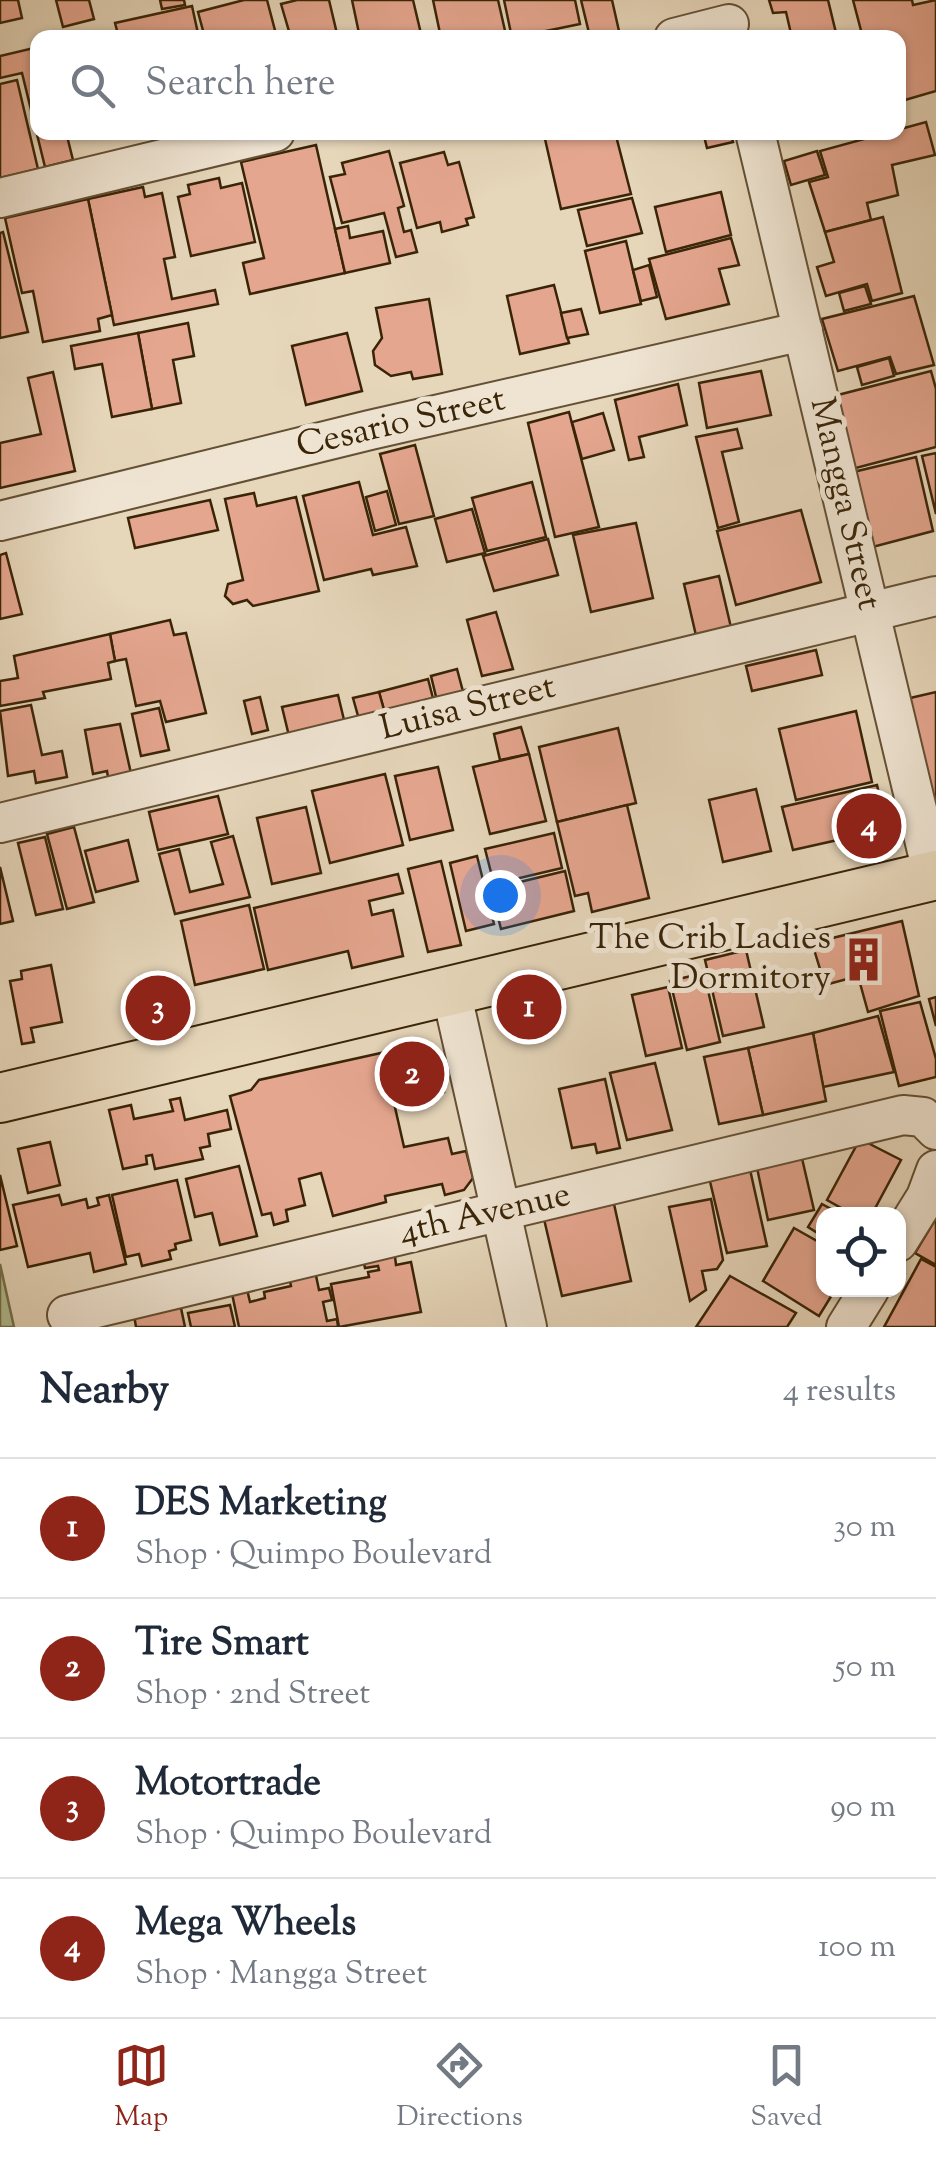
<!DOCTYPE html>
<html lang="en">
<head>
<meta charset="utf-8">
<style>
	:root { --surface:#fff; --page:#f2f2f3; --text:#1f2937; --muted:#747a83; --line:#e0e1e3; --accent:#8f2418 }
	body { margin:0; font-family:"Sorts Mill Goudy",serif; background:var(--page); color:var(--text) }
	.controls { position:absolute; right:30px; bottom:30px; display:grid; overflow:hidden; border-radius:20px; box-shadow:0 2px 8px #0004 }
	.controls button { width:90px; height:90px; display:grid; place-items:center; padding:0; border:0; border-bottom:2px solid var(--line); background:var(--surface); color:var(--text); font:50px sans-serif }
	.you { position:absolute; left:500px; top:895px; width:35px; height:35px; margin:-25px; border:8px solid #fff; border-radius:50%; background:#1a73e8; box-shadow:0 0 0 15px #1a73e833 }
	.badge { display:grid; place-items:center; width:65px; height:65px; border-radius:50%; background:var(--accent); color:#fff; font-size:32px; font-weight:700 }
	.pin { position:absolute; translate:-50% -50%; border:5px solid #fff; box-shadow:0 2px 10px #0006 }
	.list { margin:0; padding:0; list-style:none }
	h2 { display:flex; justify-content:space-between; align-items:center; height:130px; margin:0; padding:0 40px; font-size:42px }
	h2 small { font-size:32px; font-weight:400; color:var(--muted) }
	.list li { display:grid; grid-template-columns:65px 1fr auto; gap:30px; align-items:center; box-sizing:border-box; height:140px; padding:0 40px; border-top:2px solid var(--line) }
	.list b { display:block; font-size:38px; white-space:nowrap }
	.list p { margin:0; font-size:32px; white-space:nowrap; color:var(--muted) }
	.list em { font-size:32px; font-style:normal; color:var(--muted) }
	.icon { flex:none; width:55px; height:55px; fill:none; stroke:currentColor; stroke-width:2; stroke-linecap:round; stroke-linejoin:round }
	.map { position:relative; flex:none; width:936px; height:1327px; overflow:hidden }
	.search { position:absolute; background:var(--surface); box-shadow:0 2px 8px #0004; left:30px; right:30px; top:30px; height:110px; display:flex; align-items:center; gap:25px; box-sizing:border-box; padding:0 35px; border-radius:20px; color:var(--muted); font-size:38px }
	.sheet { height:690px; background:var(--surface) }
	nav { display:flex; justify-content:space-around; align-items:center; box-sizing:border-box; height:140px; border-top:2px solid var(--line); background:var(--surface); font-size:28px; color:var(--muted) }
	nav a { display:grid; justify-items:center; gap:5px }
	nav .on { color:var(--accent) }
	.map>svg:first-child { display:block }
</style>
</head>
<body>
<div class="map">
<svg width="936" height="1327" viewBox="0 0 936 1327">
	<rect width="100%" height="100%" fill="#e6d6ba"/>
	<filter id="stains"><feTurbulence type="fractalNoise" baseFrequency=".002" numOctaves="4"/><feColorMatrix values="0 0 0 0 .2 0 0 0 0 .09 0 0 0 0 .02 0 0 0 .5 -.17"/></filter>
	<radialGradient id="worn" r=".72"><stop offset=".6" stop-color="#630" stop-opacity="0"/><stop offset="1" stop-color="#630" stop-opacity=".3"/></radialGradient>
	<!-- green -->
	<polygon fill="#b2be91" stroke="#76714c" stroke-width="2.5" points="0,1264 14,1327 0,1327"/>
	<!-- building -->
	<g fill="#e5a68f" stroke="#392407" stroke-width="2.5">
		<polygon points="0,0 18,0 22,18 0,23"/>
		<polygon points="56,0 89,0 94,19 63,27"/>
		<polygon points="160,0 184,0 185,5 162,9"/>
		<polygon points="244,0 267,0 277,38 205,38 198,12"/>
		<polygon points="297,0 329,0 338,38 291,38 281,4"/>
		<polygon points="352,0 413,0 422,38 360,38"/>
		<polygon points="433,0 498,0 506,35 441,38"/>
		<polygon points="504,0 575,0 580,24 512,38"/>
		<polygon points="581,0 612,0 619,31 590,37"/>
		<polygon points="769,0 828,0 836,33 792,38 786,12 773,13"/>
		<polygon points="853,0 912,0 913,5 936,0 936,91 898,102 898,38 863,38"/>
		<polygon points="192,6 199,38 119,38 115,23"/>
		<polygon points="38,47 38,132 66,132 73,160 45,167 22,73 0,78 0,56"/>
		<polygon points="17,80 38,169 0,178 0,84"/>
		<polygon points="926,122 935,155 892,165 898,195 867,203 871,220 825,232 809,182 828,177 820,151"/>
		<polygon points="574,132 615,132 631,194 561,209 545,139"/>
		<polygon points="703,132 730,132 733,142 707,148"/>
		<polygon points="316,145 345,273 250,294 243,263 264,258 241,162"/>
		<polygon points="389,151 404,206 398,208 404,232 411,230 417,252 396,257 384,213 342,223 330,177 345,174 342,163"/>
		<polygon points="817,151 825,175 791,185 784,161"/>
		<polygon points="444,152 448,165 459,162 474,217 466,219 468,225 442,232 440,222 417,228 400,163"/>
		<polygon points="219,178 221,188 242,183 255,242 191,256 178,197 190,194 188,185"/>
		<polygon points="143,187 145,197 162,193 175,257 164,259 172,299 215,290 218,304 114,325 88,199"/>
		<polygon points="721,192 731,235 666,252 655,207"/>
		<polygon points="632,198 642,233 587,246 578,210"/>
		<polygon points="88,199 112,315 98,319 100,331 43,342 33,291 22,293 5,218"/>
		<polygon points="883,217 902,293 872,301 867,284 826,296 817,267 834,262 825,232"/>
		<polygon points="348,226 350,238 383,231 390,263 345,273 335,229"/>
		<polygon points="3,232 28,332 0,338 0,233"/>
		<polygon points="731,238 739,265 719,269 729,304 666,319 649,259"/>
		<polygon points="626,241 641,304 600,313 585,251"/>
		<polygon points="649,265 657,297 641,301 633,270"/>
		<polygon points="554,285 569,343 520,354 507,296"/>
		<polygon points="865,286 871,304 844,311 839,293"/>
		<polygon points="914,296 934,365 896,374 890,357 838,371 822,319"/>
		<polygon points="429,299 442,374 413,379 411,372 391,376 375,365 373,351 382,338 376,308"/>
		<polygon points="581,309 588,334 567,338 561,313"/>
		<polygon points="188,323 194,356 173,360 181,403 152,409 138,333"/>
		<polygon points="138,333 152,409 112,417 102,364 75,369 71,346"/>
		<polygon points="347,333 362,391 306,405 292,346"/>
		<polygon points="889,358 894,376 862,385 857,367"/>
		<polygon points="761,371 771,415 707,428 699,383"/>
		<polygon points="931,371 936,389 936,447 852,469 834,396"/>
		<polygon points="53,372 75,471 0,488 0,443 41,434 28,378"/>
		<polygon points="678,384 687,425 639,437 644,457 629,460 615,400"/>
		<polygon points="569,412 599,527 555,537 528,423"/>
		<polygon points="603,413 614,450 582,459 572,422"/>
		<polygon points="737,429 742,448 722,452 739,522 718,528 696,437"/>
		<polygon points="415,445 434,516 399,524 380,454"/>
		<polygon points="936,453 936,514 922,456"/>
		<polygon points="916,457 933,531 865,549 845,474"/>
		<polygon points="359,482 373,535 406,527 417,566 373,575 371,569 324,580 303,496"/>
		<polygon points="532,482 546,537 487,551 472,498"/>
		<polygon points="387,491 396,525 375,531 366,497"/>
		<polygon points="254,493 257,506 296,497 319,591 253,606 247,600 233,604 225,596 228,584 243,580 225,499"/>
		<polygon points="210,500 218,530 135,548 128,518"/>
		<polygon points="472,509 485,553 447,562 435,519"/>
		<polygon points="801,510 821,582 736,605 717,531"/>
		<polygon points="636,523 653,598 591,612 573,535"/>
		<polygon points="548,539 558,575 494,591 483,556"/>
		<polygon points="6,553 22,614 0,619 0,555"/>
		<polygon points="719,576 733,636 698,644 684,584"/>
		<polygon points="496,612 513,669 482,676 467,620"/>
		<polygon points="170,620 174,635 186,633 206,713 166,722 160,701 136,706 126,659 115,661 110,634"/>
		<polygon points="110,634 115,661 108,663 111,679 43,692 45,698 0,706 0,681 18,678 14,656"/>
		<polygon points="816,650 822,675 752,691 746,666"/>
		<polygon points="457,669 465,699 438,705 431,676"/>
		<polygon points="428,679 435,706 386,717 379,692"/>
		<polygon points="379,692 386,717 360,723 353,698"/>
		<polygon points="936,692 936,819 906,699"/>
		<polygon points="338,695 345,724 289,736 282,707"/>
		<polygon points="260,697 268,730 252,734 244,701"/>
		<polygon points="31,705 42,755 62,751 67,777 36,783 34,771 8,776 0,711"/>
		<polygon points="159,708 169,750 141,756 132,714"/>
		<polygon points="856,711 872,782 796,800 779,729"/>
		<polygon points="120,724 132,778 109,783 107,771 93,774 85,730"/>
		<polygon points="521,727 529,754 500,760 494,734"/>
		<polygon points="618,728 636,803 557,822 539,747"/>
		<polygon points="529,754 546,821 490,834 473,767"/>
		<polygon points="438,767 453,830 410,840 395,776"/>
		<polygon points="385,774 403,845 330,863 312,791"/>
		<polygon points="877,785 887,829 793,850 782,807"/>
		<polygon points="756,789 771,851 723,862 709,800"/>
		<polygon points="218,796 228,834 158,850 149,812"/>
		<polygon points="627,805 649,898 592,912 588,893 575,896 557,822"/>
		<polygon points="306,807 321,873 272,884 257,818"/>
		<polygon points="74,827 94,902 67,909 47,834"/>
		<polygon points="554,833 562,868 494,884 485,849"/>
		<polygon points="233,836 250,897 175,914 159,854 179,849 190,892 223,884 211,842"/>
		<polygon points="45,837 63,909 36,915 18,843"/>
		<polygon points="128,840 138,881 96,892 85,851"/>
		<polygon points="477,856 494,924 466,931 450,863"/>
		<polygon points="441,861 461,945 428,952 408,869"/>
		<polygon points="0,867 13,921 0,924"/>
		<polygon points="565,871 574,911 501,929 491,889"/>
		<polygon points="398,874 403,893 369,901 372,915 393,910 403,956 352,968 348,951 268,970 254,908"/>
		<polygon points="249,905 264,969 195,985 181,921"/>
		<polygon points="902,921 919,996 868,1012 858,976 825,985 812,943"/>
		<polygon points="746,950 764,1027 723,1036 705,960"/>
		<polygon points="51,965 62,1022 31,1028 34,1042 22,1044 10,981 22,979 21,971"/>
		<polygon points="704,973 720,1042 687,1050 670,981"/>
		<polygon points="668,987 682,1048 646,1056 632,995"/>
		<polygon points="936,997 936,1026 929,999"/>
		<polygon points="920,1002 936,1059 936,1077 899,1086 880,1011"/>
		<polygon points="878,1016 894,1072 823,1087 813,1033"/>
		<polygon points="813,1033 826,1101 763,1115 748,1048"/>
		<polygon points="417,1045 419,1052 434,1048 444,1092 394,1103 404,1147 448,1138 452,1154 466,1151 473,1178 464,1190 445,1195 442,1184 385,1196 386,1202 333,1216 321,1173 299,1179 305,1205 286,1210 288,1221 274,1225 271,1213 262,1215 230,1096 251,1090 259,1080"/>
		<polygon points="748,1048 763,1115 719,1124 704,1057"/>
		<polygon points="655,1063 672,1130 627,1140 610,1073"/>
		<polygon points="605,1079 620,1148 597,1153 595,1144 572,1148 559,1089"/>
		<polygon points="180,1098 185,1120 227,1110 231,1129 208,1134 210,1146 200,1148 203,1159 155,1169 152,1155 146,1156 147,1164 123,1169 109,1110 131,1105 134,1119 173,1111 170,1100"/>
		<polygon points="860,1139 901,1160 872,1214 852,1214 827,1200"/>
		<polygon points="50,1142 60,1185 28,1193 18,1149"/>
		<polygon points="801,1154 814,1210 768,1220 756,1163"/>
		<polygon points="749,1165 767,1246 727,1253 708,1173"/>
		<polygon points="239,1166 257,1236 220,1245 212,1213 195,1217 186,1179"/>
		<polygon points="0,1175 17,1246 0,1250"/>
		<polygon points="177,1180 191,1240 175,1244 176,1249 169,1251 171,1259 142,1266 139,1254 126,1257 112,1195"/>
		<polygon points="59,1195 62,1205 86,1199 88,1208 99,1205 97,1198 109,1195 126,1264 94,1272 90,1253 28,1267 13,1205"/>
		<polygon points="711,1199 723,1260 717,1269 702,1271 706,1290 690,1301 669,1207"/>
		<polygon points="614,1204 631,1281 562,1296 544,1219"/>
		<polygon points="822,1204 840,1214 824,1214 824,1237 808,1227"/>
		<polygon points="936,1218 936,1265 915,1253"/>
		<polygon points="794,1228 824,1245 824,1290 835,1290 819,1316 763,1281"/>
		<polygon points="394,1248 396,1265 411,1262 421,1312 339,1327 331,1284 369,1277 368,1272 379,1270 378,1266 365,1268 361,1249"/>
		<polygon points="921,1259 936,1267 936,1327 884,1327"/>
		<polygon points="314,1266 319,1290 329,1288 332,1300 323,1302 327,1321 337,1319 338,1327 239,1327 230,1284 245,1281 250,1302 265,1298 264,1292 291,1286 288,1272"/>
		<polygon points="730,1276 796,1313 787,1327 696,1327"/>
		<polygon points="178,1294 185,1327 136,1327 132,1303"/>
		<polygon points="230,1305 235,1327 191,1327 188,1313"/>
	</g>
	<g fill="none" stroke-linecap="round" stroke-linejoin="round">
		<defs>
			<g id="minor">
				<polyline points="674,38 729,24"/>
				<polyline points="755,132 933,876"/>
				<polyline points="0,198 275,132"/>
				<polyline points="0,521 370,430 803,331"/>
				<polyline points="0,823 936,596"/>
				<polyline points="451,991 527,1327"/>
				<polyline points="898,1242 926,1197 936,1170"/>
				<polyline points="67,1315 903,1115 923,1117 936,1130"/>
				<polyline points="846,1327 869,1290"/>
			</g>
			<polyline id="major" points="0,1098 936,875"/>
		</defs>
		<!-- minor casing -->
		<use href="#minor" stroke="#645034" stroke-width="42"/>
		<!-- major casing -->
		<use href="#major" stroke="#392407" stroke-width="52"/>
		<!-- minor -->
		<use href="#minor" stroke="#efe4d2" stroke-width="38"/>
		<!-- major -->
		<use href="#major" stroke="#e6d6ba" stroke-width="48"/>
	</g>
	<!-- icons -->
	<defs>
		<symbol id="building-bare" viewBox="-9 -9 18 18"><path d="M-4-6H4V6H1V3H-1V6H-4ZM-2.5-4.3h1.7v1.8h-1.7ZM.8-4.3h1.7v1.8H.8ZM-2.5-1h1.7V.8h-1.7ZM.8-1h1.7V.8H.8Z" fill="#8f2418" stroke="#efe4d2" stroke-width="2.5" paint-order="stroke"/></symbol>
	</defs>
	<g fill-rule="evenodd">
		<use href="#building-bare" x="832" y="928" width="63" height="63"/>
	</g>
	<g text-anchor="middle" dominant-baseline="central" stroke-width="10" stroke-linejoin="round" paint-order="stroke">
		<!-- street labels -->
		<g font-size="35" fill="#392407" stroke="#efe4d2">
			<text transform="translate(401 424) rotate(-13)">Cesario Street</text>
			<text transform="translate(844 504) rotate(77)">Mangga Street</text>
			<text transform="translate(468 709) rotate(-14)">Luisa Street</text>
			<text transform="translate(485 1215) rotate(-13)">4th Avenue</text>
		</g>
		<!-- poi labels -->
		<g font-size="35" fill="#392407" stroke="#efe4d2" text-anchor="end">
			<text x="831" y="939">The Crib Ladies<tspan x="831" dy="40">Dormitory</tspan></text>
		</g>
	</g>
	<rect width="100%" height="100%" filter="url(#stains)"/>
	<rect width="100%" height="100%" fill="url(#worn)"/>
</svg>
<div class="controls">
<button><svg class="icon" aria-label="locate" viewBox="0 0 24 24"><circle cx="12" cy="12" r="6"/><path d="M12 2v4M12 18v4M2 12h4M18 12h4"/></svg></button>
</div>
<div class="you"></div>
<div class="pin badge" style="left:529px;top:1007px">1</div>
<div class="pin badge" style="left:412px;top:1074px">2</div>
<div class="pin badge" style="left:158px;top:1008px">3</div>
<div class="pin badge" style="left:869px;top:826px">4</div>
<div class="search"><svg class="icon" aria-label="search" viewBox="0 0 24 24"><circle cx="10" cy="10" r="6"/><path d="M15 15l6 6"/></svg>Search here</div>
</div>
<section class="sheet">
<h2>Nearby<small>4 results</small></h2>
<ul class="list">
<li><span class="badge">1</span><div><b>DES Marketing</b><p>Shop · Quimpo Boulevard</p></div><em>30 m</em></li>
<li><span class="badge">2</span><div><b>Tire Smart</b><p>Shop · 2nd Street</p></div><em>50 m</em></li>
<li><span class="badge">3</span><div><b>Motortrade</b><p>Shop · Quimpo Boulevard</p></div><em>90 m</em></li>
<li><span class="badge">4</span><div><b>Mega Wheels</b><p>Shop · Mangga Street</p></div><em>100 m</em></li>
</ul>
</section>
<nav>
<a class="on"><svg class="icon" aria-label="map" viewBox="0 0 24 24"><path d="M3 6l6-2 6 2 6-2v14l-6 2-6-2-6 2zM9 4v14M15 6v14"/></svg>Map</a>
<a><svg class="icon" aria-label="directions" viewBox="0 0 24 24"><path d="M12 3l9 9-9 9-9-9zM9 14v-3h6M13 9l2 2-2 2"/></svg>Directions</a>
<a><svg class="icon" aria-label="saved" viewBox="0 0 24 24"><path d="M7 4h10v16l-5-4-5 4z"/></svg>Saved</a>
</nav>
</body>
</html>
